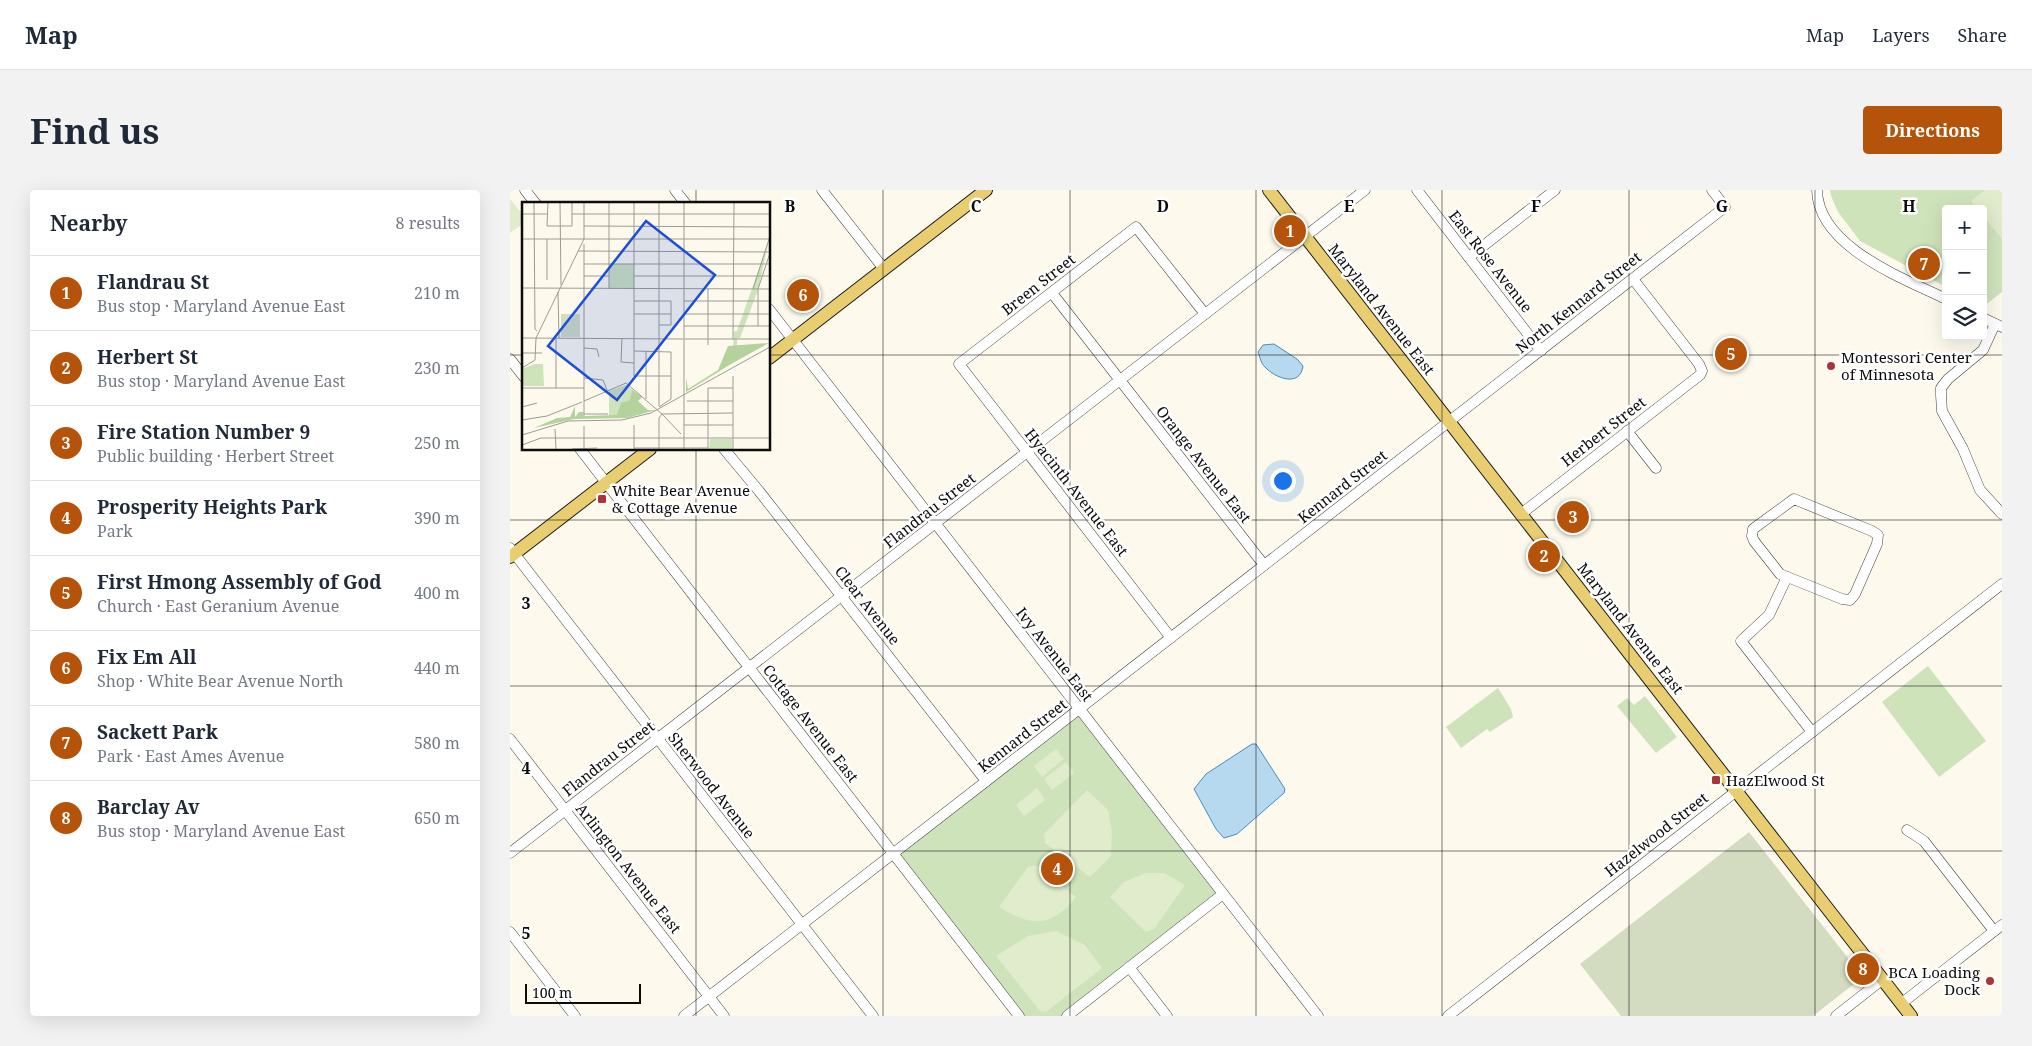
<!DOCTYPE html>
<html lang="en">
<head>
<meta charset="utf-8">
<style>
	:root { --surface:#fff; --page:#f2f2f3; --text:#1f2937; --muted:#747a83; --line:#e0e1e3; --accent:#b45309 }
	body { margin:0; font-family:"Noto Serif",serif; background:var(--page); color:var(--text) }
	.controls { position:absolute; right:15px; top:15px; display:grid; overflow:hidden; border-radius:5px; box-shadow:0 5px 20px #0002 }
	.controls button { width:45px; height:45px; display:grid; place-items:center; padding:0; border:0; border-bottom:1px solid var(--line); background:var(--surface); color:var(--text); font:25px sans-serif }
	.scale { position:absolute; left:15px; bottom:12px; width:116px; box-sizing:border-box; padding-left:5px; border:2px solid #0c0c0c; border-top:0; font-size:14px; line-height:18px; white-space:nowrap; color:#0c0c0c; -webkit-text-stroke:4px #fff; paint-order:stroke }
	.you { position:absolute; left:772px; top:290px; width:18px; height:18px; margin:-12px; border:4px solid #fff; border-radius:50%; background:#1a73e8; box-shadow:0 0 0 8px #1a73e833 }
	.badge { display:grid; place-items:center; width:32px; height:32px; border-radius:50%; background:var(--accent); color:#fff; font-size:16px; font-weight:700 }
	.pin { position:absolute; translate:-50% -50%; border:2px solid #fff; box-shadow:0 1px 5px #0006 }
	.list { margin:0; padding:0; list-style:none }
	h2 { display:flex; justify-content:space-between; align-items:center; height:65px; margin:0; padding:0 20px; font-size:21px }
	h2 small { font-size:16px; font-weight:400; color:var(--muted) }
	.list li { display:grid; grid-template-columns:32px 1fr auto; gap:15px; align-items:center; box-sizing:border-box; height:75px; padding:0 20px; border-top:1px solid var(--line) }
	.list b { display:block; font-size:19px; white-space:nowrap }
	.list p { margin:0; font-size:16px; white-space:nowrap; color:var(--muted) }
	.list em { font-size:16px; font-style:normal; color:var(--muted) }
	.icon { flex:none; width:28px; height:28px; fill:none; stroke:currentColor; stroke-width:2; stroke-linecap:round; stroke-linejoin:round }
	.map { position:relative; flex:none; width:1492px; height:826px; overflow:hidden; border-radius:5px }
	header { display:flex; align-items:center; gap:30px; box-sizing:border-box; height:70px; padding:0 25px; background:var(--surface); border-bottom:1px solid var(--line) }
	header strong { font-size:24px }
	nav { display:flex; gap:28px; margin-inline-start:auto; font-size:18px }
	.intro { display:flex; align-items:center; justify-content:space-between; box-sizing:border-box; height:120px; padding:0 30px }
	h1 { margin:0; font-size:35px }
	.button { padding:12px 22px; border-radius:5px; background:var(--accent); color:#fff; font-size:18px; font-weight:700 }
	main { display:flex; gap:30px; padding:0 30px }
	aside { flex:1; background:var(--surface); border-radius:5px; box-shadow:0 5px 20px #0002 }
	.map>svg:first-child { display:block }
</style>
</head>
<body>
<header>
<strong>Map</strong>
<nav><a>Map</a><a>Layers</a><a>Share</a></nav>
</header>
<div class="intro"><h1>Find us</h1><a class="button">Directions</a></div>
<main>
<aside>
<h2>Nearby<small>8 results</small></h2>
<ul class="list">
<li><span class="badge">1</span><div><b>Flandrau St</b><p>Bus stop · Maryland Avenue East</p></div><em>210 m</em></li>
<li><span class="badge">2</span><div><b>Herbert St</b><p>Bus stop · Maryland Avenue East</p></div><em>230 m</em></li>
<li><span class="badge">3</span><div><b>Fire Station Number 9</b><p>Public building · Herbert Street</p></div><em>250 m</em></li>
<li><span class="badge">4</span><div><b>Prosperity Heights Park</b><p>Park</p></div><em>390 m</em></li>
<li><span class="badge">5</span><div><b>First Hmong Assembly of God</b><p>Church · East Geranium Avenue</p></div><em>400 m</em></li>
<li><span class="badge">6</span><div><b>Fix Em All</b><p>Shop · White Bear Avenue North</p></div><em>440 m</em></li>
<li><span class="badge">7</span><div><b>Sackett Park</b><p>Park · East Ames Avenue</p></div><em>580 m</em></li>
<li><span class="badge">8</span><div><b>Barclay Av</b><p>Bus stop · Maryland Avenue East</p></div><em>650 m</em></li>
</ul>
</aside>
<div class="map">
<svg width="1492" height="826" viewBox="0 0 1492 826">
	<rect width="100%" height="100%" fill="#fdfaed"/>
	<!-- green -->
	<g fill="#cfe3bb">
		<polygon points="1320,0 1492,0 1492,102 1473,117 1473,19 1436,19 1436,97 1350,51 1328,22 1321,6"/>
		<polygon points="1418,476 1476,551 1429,587 1372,512"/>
		<polygon points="988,498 1001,519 1003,527 980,542 977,539 951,558 936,537"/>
		<polygon points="1135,506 1167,547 1146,563 1107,516 1117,508 1124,515"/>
		<polygon points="569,519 713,704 557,826 509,826 387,660"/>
	</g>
	<!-- cemetery -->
	<polygon fill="#d3dcc1" points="1239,642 1353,787 1303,826 1111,826 1070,774"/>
	<!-- pitch -->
	<g fill="#e0eccb">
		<polygon points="1475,0 1492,0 1492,49 1473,26 1473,19 1467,19 1461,11"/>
		<polygon points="0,9 14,26 13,34 0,43"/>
		<polygon points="546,559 554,569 532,587 524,576"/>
		<polygon points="556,572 564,583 542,600 534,589"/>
		<polygon points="527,598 535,610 514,626 506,615"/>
		<polygon points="577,600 598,620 602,642 601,666 580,687 535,653 534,644"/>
		<path d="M 526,675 L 566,707 C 541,738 522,737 489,717 L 518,677 Z"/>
		<polygon points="635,683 654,683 675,695 644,739 636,742 600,707 614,692"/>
		<polygon points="546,741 575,755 592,778 536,822 530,821 486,766 518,746"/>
	</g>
	<!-- water -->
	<g fill="#b7d9ef" stroke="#478cbd">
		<path d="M 764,154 L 787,169 L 793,176 C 790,198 765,188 755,177 C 751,174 750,167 748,162 L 753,155 Z"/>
		<polygon points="742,554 746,554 775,599 774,603 727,644 714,648 706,639 684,599 696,584"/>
	</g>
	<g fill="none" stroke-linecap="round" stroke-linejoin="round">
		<defs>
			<g id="minor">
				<polyline points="15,0 26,14"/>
				<polyline points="165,0 176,14"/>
				<polyline points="312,0 374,79"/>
				<polyline points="907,0 1031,161"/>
				<path d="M 1307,0 C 1308,57 1393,88 1436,109"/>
				<polyline points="959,67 1045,0"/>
				<polyline points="542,103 754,375"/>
				<polyline points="259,119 808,826"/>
				<polyline points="1473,128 1492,137"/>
				<polyline points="1485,134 1473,160 1438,189 1431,198 1431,205 1432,221 1453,259 1470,300 1492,324"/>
				<polyline points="0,169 14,187"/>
				<polyline points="1117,241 1146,278"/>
				<polyline points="70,259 509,826"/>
				<polyline points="214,259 249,301 476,591"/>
				<polygon points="1284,309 1362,341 1368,345 1367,354 1345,404 1340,410 1332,409 1270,384 1244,351 1242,346 1243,339"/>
				<polyline points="1011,324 1190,185 1192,181 1189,174 1123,89"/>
				<polyline points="0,358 363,826"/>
				<polyline points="1277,387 1259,425 1231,451 1302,542"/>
				<polyline points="661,448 449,174 626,37 695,124"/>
				<polyline points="0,549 214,826"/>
				<polyline points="1397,640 1414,651 1484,741"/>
				<polyline points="0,663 855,0"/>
				<polyline points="0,742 65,826"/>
				<polyline points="619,777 657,826"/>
				<polyline points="1392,813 1492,735"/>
				<polyline points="174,826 1215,17 1202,0"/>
				<polyline points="557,826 713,704"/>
				<polyline points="938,826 1492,394"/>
				<polyline points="1326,826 1373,789"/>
			</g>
			<g id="major">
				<polyline points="759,0 1401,826"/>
				<polyline points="259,168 476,0"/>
				<polyline points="0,367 140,259"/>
			</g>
		</defs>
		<!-- minor casing -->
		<use href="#minor" stroke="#3f3f3f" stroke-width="11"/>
		<!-- major casing -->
		<use href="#major" stroke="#1d1d1d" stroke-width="14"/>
		<!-- minor -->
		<use href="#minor" stroke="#fff" stroke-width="10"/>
		<!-- major -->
		<use href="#major" stroke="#e9cd71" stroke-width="12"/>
	</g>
	<!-- grid -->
	<path fill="none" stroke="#0c0c0c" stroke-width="1" stroke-opacity="0.55" d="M 186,0 L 186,14M 373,0 L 373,826M 560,0 L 560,826M 746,0 L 746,826M 932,0 L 932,826M 1119,0 L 1119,826M 1305,0 L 1305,826M 0,165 L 14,165M 259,165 L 1492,165M 186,259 L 186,826M 0,330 L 1492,330M 0,496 L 1492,496M 0,661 L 1492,661"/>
	<!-- markers -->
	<g fill="#ac3438" stroke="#fff" stroke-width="2">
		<circle cx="1321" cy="176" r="5"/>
		<rect x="87" y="304" width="10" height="10" rx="2.5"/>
		<rect x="1201" y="585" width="10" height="10" rx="2.5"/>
		<circle cx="1480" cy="791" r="5"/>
	</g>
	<g text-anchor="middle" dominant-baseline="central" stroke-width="5" stroke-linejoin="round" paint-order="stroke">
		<!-- street labels -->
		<g font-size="15" fill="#0c0c0c" stroke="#fff">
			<text transform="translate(981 71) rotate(52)">East Rose Avenue</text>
			<text transform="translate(528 94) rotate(-38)">Breen Street</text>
			<text transform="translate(1068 112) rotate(-38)">North Kennard Street</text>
			<text transform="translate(872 119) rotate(52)">Maryland Avenue East</text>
			<text transform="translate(1093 241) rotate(-38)">Herbert Street</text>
			<text transform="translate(694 274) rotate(52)">Orange Avenue East</text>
			<text transform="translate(832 296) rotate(-38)">Kennard Street</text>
			<text transform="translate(567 302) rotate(52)">Hyacinth Avenue East</text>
			<text transform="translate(419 320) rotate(-38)">Flandrau Street</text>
			<text transform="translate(358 415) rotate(52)">Clear Avenue</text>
			<text transform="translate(1121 438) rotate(52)">Maryland Avenue East</text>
			<text transform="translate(545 464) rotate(52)">Ivy Avenue East</text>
			<text transform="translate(301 533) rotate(52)">Cottage Avenue East</text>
			<text transform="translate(512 545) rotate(-38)">Kennard Street</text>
			<text transform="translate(98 568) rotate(-38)">Flandrau Street</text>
			<text transform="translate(202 595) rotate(52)">Sherwood Avenue</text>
			<text transform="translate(1146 644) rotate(-38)">Hazelwood Street</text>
			<text transform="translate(119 678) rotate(52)">Arlington Avenue East</text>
		</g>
		<!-- poi labels -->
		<g font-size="15" fill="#0c0c0c" stroke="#fff" text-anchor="start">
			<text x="1331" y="167">Montessori Center<tspan x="1331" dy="17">of Minnesota</tspan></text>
			<text x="102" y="300">White Bear Avenue<tspan x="102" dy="17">&amp; Cottage Avenue</tspan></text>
			<text x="1216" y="590">HazElwood St</text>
			<text x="1470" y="782" text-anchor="end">BCA Loading<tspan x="1470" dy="17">Dock</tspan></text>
		</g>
	</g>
	<!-- overview -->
	<g transform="translate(12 12)">
		<rect width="248" height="248" fill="#fdfaed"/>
		<path d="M 247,38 L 236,88 L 218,136 L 215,136 L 215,144 L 211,144 L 212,129 L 215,129 ZM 87,62 L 112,62 L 112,87 L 87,87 ZM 13,162 L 21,162 L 22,184 L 0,184 L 0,167 ZM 104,183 L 120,195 L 112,203 L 112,214 L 87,216 L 87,189 ZM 188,237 L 210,237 L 210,247 L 187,247 Z" fill="#cfe3bb"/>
		<path d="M 247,141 L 209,162 L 164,190 L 164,176 L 166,187 L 196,168 L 206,144 ZM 110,188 L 120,195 L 116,199 L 126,208 L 134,208 L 105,216 L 52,217 L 12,226 L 35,216 L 48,215 L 53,204 L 53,215 L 57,210 L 61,210 L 63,214 L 95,213 L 99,201 L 108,198 Z" fill="#b4d29c"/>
		<path d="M 39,112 L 58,112 L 58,135 L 39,135 Z" fill="#d3dcc1"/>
		<path fill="none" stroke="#9d9b93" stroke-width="1" d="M 0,0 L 0,37M 12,0 L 13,127 L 15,129M 26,0 L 25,24 L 50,24 L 50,0M 38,0 L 39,83M 112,0 L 112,174 L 149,174M 0,12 L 25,12M 50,12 L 248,12M 62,24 L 248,25M 0,37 L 248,37M 25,37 L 25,78M 62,42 L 62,212 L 86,212M 56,49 L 248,50M 62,62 L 248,62M 62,74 L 87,74M 112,74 L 248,74M 0,86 L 248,87M 87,87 L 87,0M 231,87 L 248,34M 36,90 L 37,136M 112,99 L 149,99 L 149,123 L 137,123M 162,99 L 248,99M 112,112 L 149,112M 162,112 L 248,112M 162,124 L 248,124M 236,124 L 236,87 L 248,51M 0,132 L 0,75M 0,136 L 161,137M 14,136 L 62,37 L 62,0M 100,136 L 99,160 L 112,161M 162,137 L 248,137M 211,137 L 212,0M 186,143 L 186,87M 62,146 L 75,147 L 77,155M 112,149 L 149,150 L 149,197 L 137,205M 0,151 L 20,151M 0,166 L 13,158 L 14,136M 62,176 L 81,178 L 85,188M 0,186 L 62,186M 34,186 L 34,136M 124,197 L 124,149M 62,199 L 104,181 L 140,212 L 211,211M 165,199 L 211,199M 137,204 L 137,0M 0,205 L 15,201M 0,218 L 25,214 L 60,200M 162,223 L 211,223M 33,227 L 34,247M 0,233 L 46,219 L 100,218 L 129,211 L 248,145M 0,243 L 19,236 L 248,236M 112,246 L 186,246M 50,247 L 75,246M 62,247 L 62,224M 112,247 L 112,223M 137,247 L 137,216 L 140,212 L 159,232M 162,247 L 162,0M 186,247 L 186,186 L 211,186M 211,247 L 211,174"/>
		<path fill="#1d4ed8" fill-opacity="0.15" stroke="#1d4ed8" stroke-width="2.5" d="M 124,19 L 193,73 L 95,198 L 26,144 Z"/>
		<rect width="248" height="248" fill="none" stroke="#0c0c0c" stroke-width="2.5"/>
	</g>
	<g font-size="16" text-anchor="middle" font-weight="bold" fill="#0c0c0c" stroke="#fff" stroke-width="5" stroke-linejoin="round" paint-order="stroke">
		<text x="280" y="22">B</text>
		<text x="466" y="22">C</text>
		<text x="653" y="22">D</text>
		<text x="839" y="22">E</text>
		<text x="1026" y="22">F</text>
		<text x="1212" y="22">G</text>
		<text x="1399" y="22">H</text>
		<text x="16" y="419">3</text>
		<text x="16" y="584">4</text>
		<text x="16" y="749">5</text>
	</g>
</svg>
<div class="controls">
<button>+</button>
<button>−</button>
<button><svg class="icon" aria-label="layers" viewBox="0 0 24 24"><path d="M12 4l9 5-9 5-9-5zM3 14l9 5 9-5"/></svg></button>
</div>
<div class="scale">100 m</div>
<div class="you"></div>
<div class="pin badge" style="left:780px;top:41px">1</div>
<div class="pin badge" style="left:1034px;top:366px">2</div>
<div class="pin badge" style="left:1063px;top:327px">3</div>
<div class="pin badge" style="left:547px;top:679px">4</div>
<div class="pin badge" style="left:1221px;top:164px">5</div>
<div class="pin badge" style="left:293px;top:105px">6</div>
<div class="pin badge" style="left:1414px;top:74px">7</div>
<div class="pin badge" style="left:1353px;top:779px">8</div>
</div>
</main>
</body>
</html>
